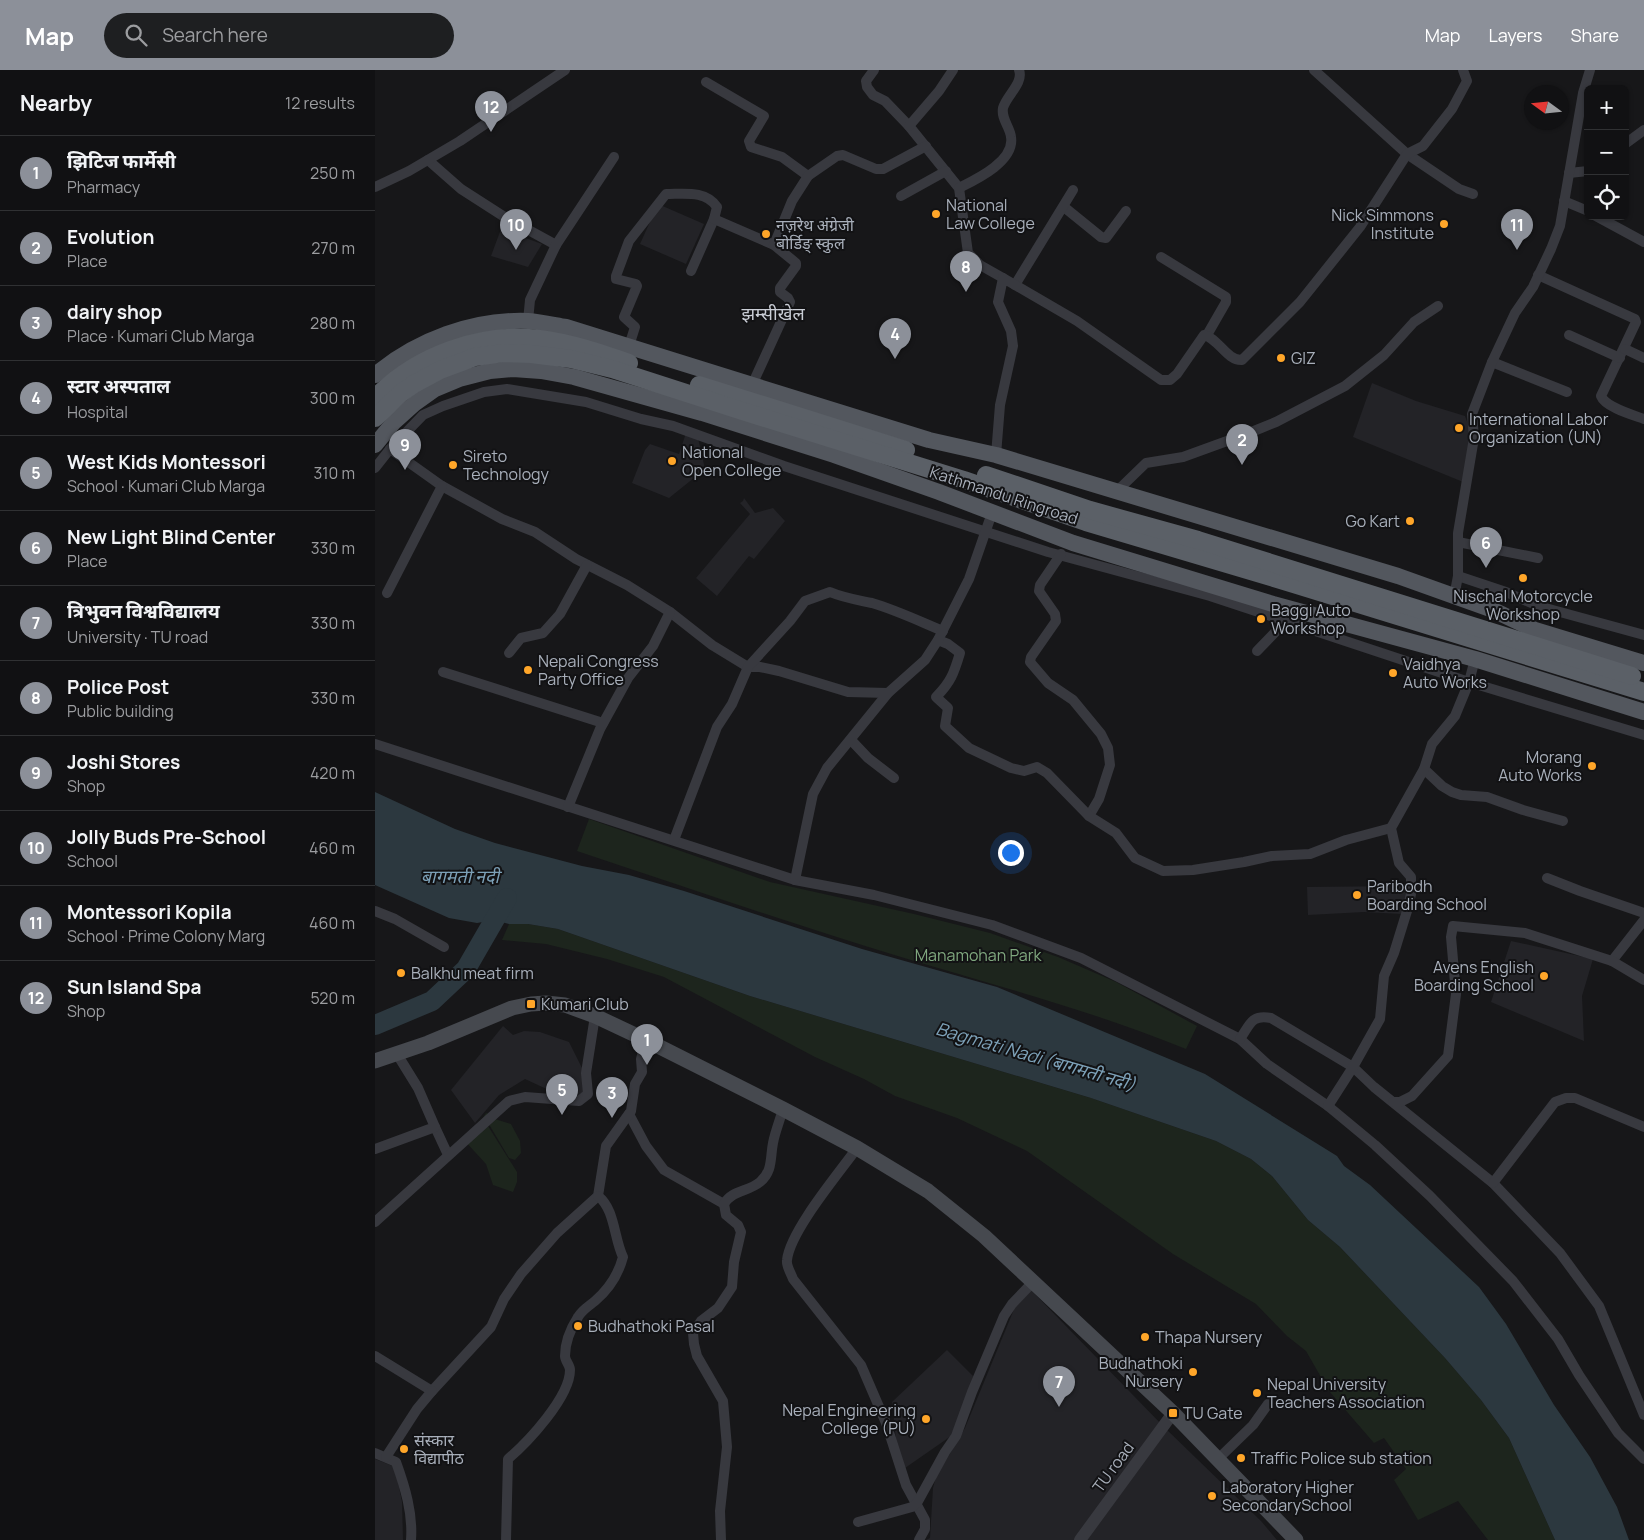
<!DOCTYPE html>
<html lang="en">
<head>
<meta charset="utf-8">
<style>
	:root { --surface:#111113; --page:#1e1f21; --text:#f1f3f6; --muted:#9c9da0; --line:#303133; --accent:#8c9099 }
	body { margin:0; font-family:Manrope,"Noto Sans Devanagari",sans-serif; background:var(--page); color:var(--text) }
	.controls { position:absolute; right:15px; top:15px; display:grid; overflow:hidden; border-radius:8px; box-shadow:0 1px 4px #0004 }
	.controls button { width:45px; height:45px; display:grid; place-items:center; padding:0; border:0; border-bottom:1px solid var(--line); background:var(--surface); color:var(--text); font:25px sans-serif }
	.compass { position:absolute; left:1149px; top:15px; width:45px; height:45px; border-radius:50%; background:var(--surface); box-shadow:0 1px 4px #0004; rotate:285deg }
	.you { position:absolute; left:635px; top:782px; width:18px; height:18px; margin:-12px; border:4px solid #fff; border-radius:50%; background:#1a73e8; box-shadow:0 0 0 8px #1a73e833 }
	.badge { display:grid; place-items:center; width:32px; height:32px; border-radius:50%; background:var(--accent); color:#fff; font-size:16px; font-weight:700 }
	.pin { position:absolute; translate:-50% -41px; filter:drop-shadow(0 1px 2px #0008) }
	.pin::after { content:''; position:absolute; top:26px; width:18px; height:15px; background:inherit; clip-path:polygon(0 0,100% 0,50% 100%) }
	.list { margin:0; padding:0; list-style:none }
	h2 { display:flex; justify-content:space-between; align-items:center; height:65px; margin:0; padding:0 20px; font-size:21px }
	h2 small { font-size:16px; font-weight:400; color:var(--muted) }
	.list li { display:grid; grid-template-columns:32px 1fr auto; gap:15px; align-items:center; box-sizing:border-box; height:75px; padding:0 20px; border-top:1px solid var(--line) }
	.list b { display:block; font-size:19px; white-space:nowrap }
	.list p { margin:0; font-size:16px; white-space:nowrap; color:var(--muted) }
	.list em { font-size:16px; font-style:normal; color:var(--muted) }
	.icon { flex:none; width:28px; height:28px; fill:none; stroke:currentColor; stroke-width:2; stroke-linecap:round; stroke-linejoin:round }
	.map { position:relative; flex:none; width:1269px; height:1470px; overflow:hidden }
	header { display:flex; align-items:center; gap:30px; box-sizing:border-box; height:70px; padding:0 25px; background:var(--accent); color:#fff }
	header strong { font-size:24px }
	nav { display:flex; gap:28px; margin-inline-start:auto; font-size:18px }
	.search { width:350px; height:45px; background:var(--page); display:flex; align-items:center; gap:12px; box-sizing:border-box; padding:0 18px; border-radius:28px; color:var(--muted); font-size:19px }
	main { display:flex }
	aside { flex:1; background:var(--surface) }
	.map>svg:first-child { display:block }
</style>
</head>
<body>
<header>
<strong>Map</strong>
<div class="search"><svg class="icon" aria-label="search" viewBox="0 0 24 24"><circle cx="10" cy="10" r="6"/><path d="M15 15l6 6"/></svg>Search here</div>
<nav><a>Map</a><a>Layers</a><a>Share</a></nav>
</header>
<main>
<aside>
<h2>Nearby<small>12 results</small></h2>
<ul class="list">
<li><span class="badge">1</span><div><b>झिटिज फार्मेसी</b><p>Pharmacy</p></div><em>250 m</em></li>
<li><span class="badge">2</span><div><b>Evolution</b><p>Place</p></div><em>270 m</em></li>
<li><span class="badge">3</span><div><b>dairy shop</b><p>Place · Kumari Club Marga</p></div><em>280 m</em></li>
<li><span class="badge">4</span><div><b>स्टार अस्पताल</b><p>Hospital</p></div><em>300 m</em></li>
<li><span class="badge">5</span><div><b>West Kids Montessori</b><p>School · Kumari Club Marga</p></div><em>310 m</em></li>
<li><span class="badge">6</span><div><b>New Light Blind Center</b><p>Place</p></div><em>330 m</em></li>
<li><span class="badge">7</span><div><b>त्रिभुवन विश्वविद्यालय</b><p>University · TU road</p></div><em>330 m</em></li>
<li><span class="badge">8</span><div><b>Police Post</b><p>Public building</p></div><em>330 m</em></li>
<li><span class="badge">9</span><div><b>Joshi Stores</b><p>Shop</p></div><em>420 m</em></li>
<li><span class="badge">10</span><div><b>Jolly Buds Pre-School</b><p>School</p></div><em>460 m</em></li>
<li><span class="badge">11</span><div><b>Montessori Kopila</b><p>School · Prime Colony Marg</p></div><em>460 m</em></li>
<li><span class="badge">12</span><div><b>Sun Island Spa</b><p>Shop</p></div><em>520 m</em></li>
</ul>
</aside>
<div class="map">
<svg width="1269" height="1470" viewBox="0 0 1269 1470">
	<rect width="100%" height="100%" fill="#171719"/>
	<!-- built -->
	<g fill="#232327">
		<polygon points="283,134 329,154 311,194 265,174"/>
		<polygon points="126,159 167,174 153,197 116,186"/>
		<polygon points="997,313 1041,331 1090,346 1100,374 1093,414 978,367"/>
		<polygon points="311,363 323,368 330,399 294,428 257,413 270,380 275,374 304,384"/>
		<polygon points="369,428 380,443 398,438 410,451 379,489 374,486 342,526 321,508 375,444 365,433 368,431"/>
		<polygon points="1032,816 1032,833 1027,844 989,842 933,845 932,817"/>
		<polygon points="1136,871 1218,889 1207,926 1209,971 1116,932"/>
		<polygon points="128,956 138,965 149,961 165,962 194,972 208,1000 211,1023 203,1029 191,1028 150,1009 124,1025 100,1053 76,1020"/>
		<polygon points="656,1220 789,1357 886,1451 902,1470 551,1470 555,1468 558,1418 561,1407 590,1358 640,1237"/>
		<polygon points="572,1280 598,1306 597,1313 576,1366 530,1398 522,1379 517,1332"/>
		<polygon points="0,1389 20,1397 27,1432 28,1470 0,1470"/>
	</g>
	<!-- green -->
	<g fill="#1d251d">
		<path d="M 214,749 L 395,812 L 539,844 L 615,863 L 683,887 L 741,912 L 822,956 L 811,979 C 718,941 622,916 526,887 C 417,854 310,817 202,781 Z"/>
		<polygon points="134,854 153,854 183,859 375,926 716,1028 841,1071 876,1089 897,1106 933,1150 965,1177 1070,1288 1106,1330 1134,1368 1180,1470 1113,1470 1083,1431 1043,1450 1019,1410 1031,1399 1009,1368 999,1373 954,1321 931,1281 912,1266 881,1234 798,1184 652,1081 582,1048 520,1026 489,1009 440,987 289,907 232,889 171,874 127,870"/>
		<polygon points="111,1043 117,1045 120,1049 136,1054 145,1071 146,1083 140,1090 134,1088 115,1056 107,1049"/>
		<polygon points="113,1056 142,1102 142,1112 138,1122 118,1115 111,1094 89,1070"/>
	</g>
	<!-- water -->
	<polygon fill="#2c383f" points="0,722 80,759 120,773 207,796 254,805 309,821 487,879 622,917 830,1004 962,1086 969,1096 995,1115 1104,1217 1131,1254 1179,1335 1215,1387 1242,1437 1254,1470 1180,1470 1134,1368 1106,1330 1070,1288 965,1177 933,1150 897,1106 876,1089 841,1071 716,1028 375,926 183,859 153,854 134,854 119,850 102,853 74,848 0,815"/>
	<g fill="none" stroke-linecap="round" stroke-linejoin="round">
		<!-- river -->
		<polyline stroke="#2c383f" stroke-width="20" points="0,955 57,931 91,899 132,828"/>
		<!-- minor -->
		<g stroke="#38393f" stroke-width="10">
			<polyline points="499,0 491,11 492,17 498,25 510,31 534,56 584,118 593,183 605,195 628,208"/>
			<polyline points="939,0 1032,84 1084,119 1098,124"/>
			<polyline points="331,12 389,46 374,71 376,77 407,87 433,106"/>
			<polyline points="534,56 564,21 578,0"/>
			<polyline points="1250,74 1269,60"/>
			<polyline points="53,90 86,119 128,146 181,175"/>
			<polyline points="1194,103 1213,101"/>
			<polyline points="0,117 34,101 85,71 190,0"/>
			<path d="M 584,118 C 602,109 640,91 636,67 C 635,57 626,49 628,38 C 631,26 649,13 644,0"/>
			<polyline points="526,126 571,101"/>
			<polyline points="1189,131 1213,141"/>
			<polyline points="689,137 726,167 731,168 751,141"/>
			<polyline points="1221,146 1269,172"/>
			<polyline points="786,187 851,227 851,232 832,265"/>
			<polyline points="316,201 339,149"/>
			<path d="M 1163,205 L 1260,249 L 1261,252 L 1226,326 C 1230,337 1258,345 1269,349"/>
			<polyline points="640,215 698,120"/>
			<polyline points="153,251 155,230 181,175 239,87"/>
			<polyline points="1194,265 1245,288"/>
			<path d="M 254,276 L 260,257 L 249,247 L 262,216 L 261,214 L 241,209 L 241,206 L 254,171 L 291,124 C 309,124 331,120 342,137 L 339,149 L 399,175"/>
			<polyline points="1250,279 1269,288"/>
			<polyline points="1117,292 1192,322"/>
			<polyline points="377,315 415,232 413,228 405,222 405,218 421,196 421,193 399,175 417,131 433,106 462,86 468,85 501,99 508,99 551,76"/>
			<polyline points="15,379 67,416 127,449 160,462 201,489 252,515 295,542 337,575 373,597 385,597 404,601 473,622 513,623"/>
			<path d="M 621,385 L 625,335 L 638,276 L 636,261 L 623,232 L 628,208 L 702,251 L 786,310 L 795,310 L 802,304 L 829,265 C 843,268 852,291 867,290 L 925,232 L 985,157 L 1032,84 L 1048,76 L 1077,39 L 1092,11 L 1088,0"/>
			<polyline points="0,398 15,379 48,345 68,336 109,322 132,319 211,332 266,349 298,356 409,396 673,482 835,526 1094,612 1269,665"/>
			<polyline points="741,422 771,393 808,387 874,363 901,352 970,316 1009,285 1039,252 1063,236"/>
			<polyline points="1083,472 1163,488"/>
			<polyline points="686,484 665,515 664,521 680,544 681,551 656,587 655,592 673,613 698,630 726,664 733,678 735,695 724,729 714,746"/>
			<polyline points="1083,506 1131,522 1163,536 1269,565"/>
			<polyline points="12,523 67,416"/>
			<polyline points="1079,527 1083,506 1083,463 1099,368 1097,344 1117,292 1140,243 1158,217 1176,179 1185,156 1208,23 1215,0"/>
			<path d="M 563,570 L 573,574 L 585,583 C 579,603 576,612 561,627 L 573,638 L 570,656 L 594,678 L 636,698 L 649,701 L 662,697 L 672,703 L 714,746 L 741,763 L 760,788 L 788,801 L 818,800 L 869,792 L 897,786 L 935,784 L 971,770 L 1016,758"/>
			<polyline points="882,581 910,552"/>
			<polyline points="134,583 146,568 168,563 185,544 212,495"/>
			<polyline points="68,602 228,653"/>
			<polyline points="476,670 493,688 519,708"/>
			<polyline points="0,674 420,810 499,825 617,855 706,888 865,969 892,994 953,1036 1000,1075 1055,1126 1138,1211 1183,1269 1204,1305 1243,1363 1269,1389"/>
			<polyline points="1049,699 1067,716 1077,722 1086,725 1112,727 1148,740 1188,751"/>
			<polyline points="193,737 225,659 253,608 278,576 295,542"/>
			<path d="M 299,770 L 342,657 L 357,634 L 373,597 L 415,551 L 430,531 L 455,522 C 469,528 483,530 497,533 C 521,540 544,551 568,561"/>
			<polyline points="1172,808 1205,821 1269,843"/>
			<polyline points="420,810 438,724 452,698 513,623 550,590 563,570 594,509 617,443"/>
			<polyline points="0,841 20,849 69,877"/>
			<polyline points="1237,891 1269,850"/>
			<path d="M 865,969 C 875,955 876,944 896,948 L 978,997 L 999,1017 L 1118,1113 L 1185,1183 L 1224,1236 L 1269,1345"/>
			<polyline points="1018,1032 1025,1032 1037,1026 1073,986 1081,924 1076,867 1078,856 1150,863 1237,891 1269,910"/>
			<polyline points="953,1036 978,997 1005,949 1009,906 1019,883 1032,841 1036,824 1036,807 1024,793 1016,758 1049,699 1057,674 1080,646 1094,612 1100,589"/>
			<polyline points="254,1044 271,1076 289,1100 349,1134"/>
			<polyline points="60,1057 73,1085"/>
			<path d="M 482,1078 C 464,1103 415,1161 412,1190 C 411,1196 416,1203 418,1209 L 486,1295 L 511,1353 L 531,1415 L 550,1450 L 550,1459 L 544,1470"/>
			<polyline points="0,1079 60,1057 43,1018 22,984"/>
			<polyline points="1118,1113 1180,1032 1191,1028 1200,1028 1269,1057"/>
			<polyline points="0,1152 134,1031 150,1027 204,1031 213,1024 211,1003 220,946"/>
			<polyline points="0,1286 57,1321 116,1257 129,1229 146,1204 182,1163 223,1126 231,1076 256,1041 260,1014 267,1002 266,989 271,970"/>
			<path d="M 0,1383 L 21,1392 C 30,1417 38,1443 36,1470"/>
			<polyline points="11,1387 42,1339 57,1321"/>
			<polyline points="843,1389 878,1355 893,1334"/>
			<polyline points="483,1452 537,1437 542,1433 570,1382 581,1366 597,1322 629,1246 637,1234 659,1211"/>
			<path d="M 131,1470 L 133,1389 C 153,1372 195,1327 195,1300 C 195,1295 190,1291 190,1286 C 190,1272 196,1258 203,1247 C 207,1240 214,1236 220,1231 C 234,1219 243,1206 248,1187 C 239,1169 240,1139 223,1126"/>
			<path d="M 346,1470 L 345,1441 L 352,1377 L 348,1331 L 322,1286 L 319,1274 L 318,1263 L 326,1251 L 343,1238 L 357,1217 L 359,1192 L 366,1162 L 363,1155 L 351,1145 L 349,1134 C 357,1120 373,1122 385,1112 C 398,1101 395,1088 398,1073 C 400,1062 405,1050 408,1039"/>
		</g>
		<!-- tertiary -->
		<polyline stroke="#38393f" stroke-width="12" points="705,1470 798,1343"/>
		<!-- secondary -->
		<polyline stroke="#46494f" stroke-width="15" points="0,991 53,973 137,938 156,934 171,933 190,935 220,946 271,970 408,1039 482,1078 553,1121 609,1166 798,1343 921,1470"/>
		<!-- primary -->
		<g stroke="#53575e" stroke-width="16">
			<path d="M 0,305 C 42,270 98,249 153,251 C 166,252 179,255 191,257 L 554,370 L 621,385 L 1023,506 L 1118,540 L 1160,560 L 1269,593"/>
			<polyline points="0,375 19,352 39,334 60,319 84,309 115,301 138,299 166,301 199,307 327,343 459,385 564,422 698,473 898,534 1100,589 1269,642"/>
		</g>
		<!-- trunk -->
		<g stroke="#5b6067" stroke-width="18">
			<polyline points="324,315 531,380"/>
			<path d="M 0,328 C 42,285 106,262 165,269 C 196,273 225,283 254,293"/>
			<polyline points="0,348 26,323 39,314 65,300 100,287 128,283 156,284 196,289 237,299 364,340 589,410 711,452 919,514 1269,622"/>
			<polyline points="611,405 715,440 823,470 1257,606"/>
		</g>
	</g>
	<!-- markers -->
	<g fill="#ffa629" stroke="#121214" stroke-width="2">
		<circle cx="561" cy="144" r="5"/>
		<circle cx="1069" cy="154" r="5"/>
		<circle cx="391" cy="164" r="5"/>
		<circle cx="906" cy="288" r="5"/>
		<circle cx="1084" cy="358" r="5"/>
		<circle cx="297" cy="391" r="5"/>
		<circle cx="78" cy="395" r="5"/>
		<circle cx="1035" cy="451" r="5"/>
		<circle cx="1148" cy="508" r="5"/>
		<circle cx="886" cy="549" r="5"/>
		<circle cx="153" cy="600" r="5"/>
		<circle cx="1018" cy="603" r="5"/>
		<circle cx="1217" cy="696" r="5"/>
		<circle cx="982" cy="825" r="5"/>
		<circle cx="26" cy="903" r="5"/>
		<circle cx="1169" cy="906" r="5"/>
		<rect x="151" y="929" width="10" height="10" rx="2.5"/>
		<circle cx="203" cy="1256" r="5"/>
		<circle cx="770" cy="1267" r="5"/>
		<circle cx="818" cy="1302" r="5"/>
		<circle cx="882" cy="1323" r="5"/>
		<rect x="793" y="1338" width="10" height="10" rx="2.5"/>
		<circle cx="551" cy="1349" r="5"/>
		<circle cx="29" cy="1379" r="5"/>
		<circle cx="866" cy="1388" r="5"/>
		<circle cx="837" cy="1426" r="5"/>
	</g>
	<g text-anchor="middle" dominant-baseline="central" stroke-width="4" stroke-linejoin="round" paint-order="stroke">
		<!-- poi labels -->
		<g font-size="16" fill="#a8afba" stroke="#121214" text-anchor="start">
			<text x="571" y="135">National<tspan x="571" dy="18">Law College</tspan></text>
			<text x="1059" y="145" text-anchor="end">Nick Simmons<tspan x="1059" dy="18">Institute</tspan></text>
			<text x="401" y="155">नज़रेथ अंग्रेजी<tspan x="401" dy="18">बोर्डिङ् स्कुल</tspan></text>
			<text x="916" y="288">GIZ</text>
			<text x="1094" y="349">International Labor<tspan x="1094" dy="18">Organization (UN)</tspan></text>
			<text x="307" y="382">National<tspan x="307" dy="18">Open College</tspan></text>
			<text x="88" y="386">Sireto<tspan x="88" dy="18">Technology</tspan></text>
			<text x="1025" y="451" text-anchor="end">Go Kart</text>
			<text x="1148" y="526" text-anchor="middle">Nischal Motorcycle<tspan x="1148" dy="18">Workshop</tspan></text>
			<text x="896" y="540">Baggi Auto<tspan x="896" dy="18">Workshop</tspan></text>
			<text x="163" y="591">Nepali Congress<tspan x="163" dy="18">Party Office</tspan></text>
			<text x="1028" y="594">Vaidhya<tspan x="1028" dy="18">Auto Works</tspan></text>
			<text x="1207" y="687" text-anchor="end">Morang<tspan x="1207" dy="18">Auto Works</tspan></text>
			<text x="992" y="816">Paribodh<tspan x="992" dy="18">Boarding School</tspan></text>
			<text x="1159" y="897" text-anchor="end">Avens English<tspan x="1159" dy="18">Boarding School</tspan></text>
			<text x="36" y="903">Balkhu meat firm</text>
			<text x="166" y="934">Kumari Club</text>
			<text x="213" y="1256">Budhathoki Pasal</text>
			<text x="780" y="1267">Thapa Nursery</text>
			<text x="808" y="1293" text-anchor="end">Budhathoki<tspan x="808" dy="18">Nursery</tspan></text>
			<text x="892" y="1314">Nepal University<tspan x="892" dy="18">Teachers Association</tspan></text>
			<text x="541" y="1340" text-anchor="end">Nepal Engineering<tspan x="541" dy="18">College (PU)</tspan></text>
			<text x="808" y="1343">TU Gate</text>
			<text x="39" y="1370">संस्कार<tspan x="39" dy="18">विद्यापीठ</tspan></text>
			<text x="876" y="1388">Traffic Police sub station</text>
			<text x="847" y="1417">Laboratory Higher<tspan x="847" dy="18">SecondarySchool</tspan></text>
		</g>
		<!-- street labels -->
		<g font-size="16" fill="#a8afba" stroke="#121214">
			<text transform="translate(629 425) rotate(18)">Kathmandu Ringroad</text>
			<text transform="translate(738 1397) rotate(-54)">TU road</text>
		</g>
		<!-- park labels -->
		<g font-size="16" fill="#7fa77e" stroke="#121214">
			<text x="603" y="885">Manamohan Park</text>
		</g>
		<!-- neighbourhood labels -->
		<g font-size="18" fill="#caced6" stroke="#121214">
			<text x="398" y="243">झम्सीखेल</text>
		</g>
		<!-- water labels -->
		<g font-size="18" font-style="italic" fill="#7da1b8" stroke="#121214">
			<text x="85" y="806">बागमती नदी</text>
			<text transform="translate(661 986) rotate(16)">Bagmati Nadi (बागमती नदी)</text>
		</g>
	</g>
</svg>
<div class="controls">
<button>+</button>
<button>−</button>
<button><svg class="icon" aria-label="locate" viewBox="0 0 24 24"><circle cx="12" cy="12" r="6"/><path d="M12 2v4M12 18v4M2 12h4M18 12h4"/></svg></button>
</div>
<svg class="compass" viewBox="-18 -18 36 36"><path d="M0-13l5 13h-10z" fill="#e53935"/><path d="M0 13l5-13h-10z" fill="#9c9da0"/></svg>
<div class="you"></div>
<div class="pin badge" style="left:272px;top:995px">1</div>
<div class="pin badge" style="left:867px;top:395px">2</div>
<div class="pin badge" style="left:237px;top:1048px">3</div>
<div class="pin badge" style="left:520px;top:289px">4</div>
<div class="pin badge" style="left:187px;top:1045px">5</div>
<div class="pin badge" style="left:1111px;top:498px">6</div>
<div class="pin badge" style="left:684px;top:1337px">7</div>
<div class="pin badge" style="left:591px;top:222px">8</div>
<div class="pin badge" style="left:30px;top:400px">9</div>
<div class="pin badge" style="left:141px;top:180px">10</div>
<div class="pin badge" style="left:1142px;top:180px">11</div>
<div class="pin badge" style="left:116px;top:62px">12</div>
</div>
</main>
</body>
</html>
